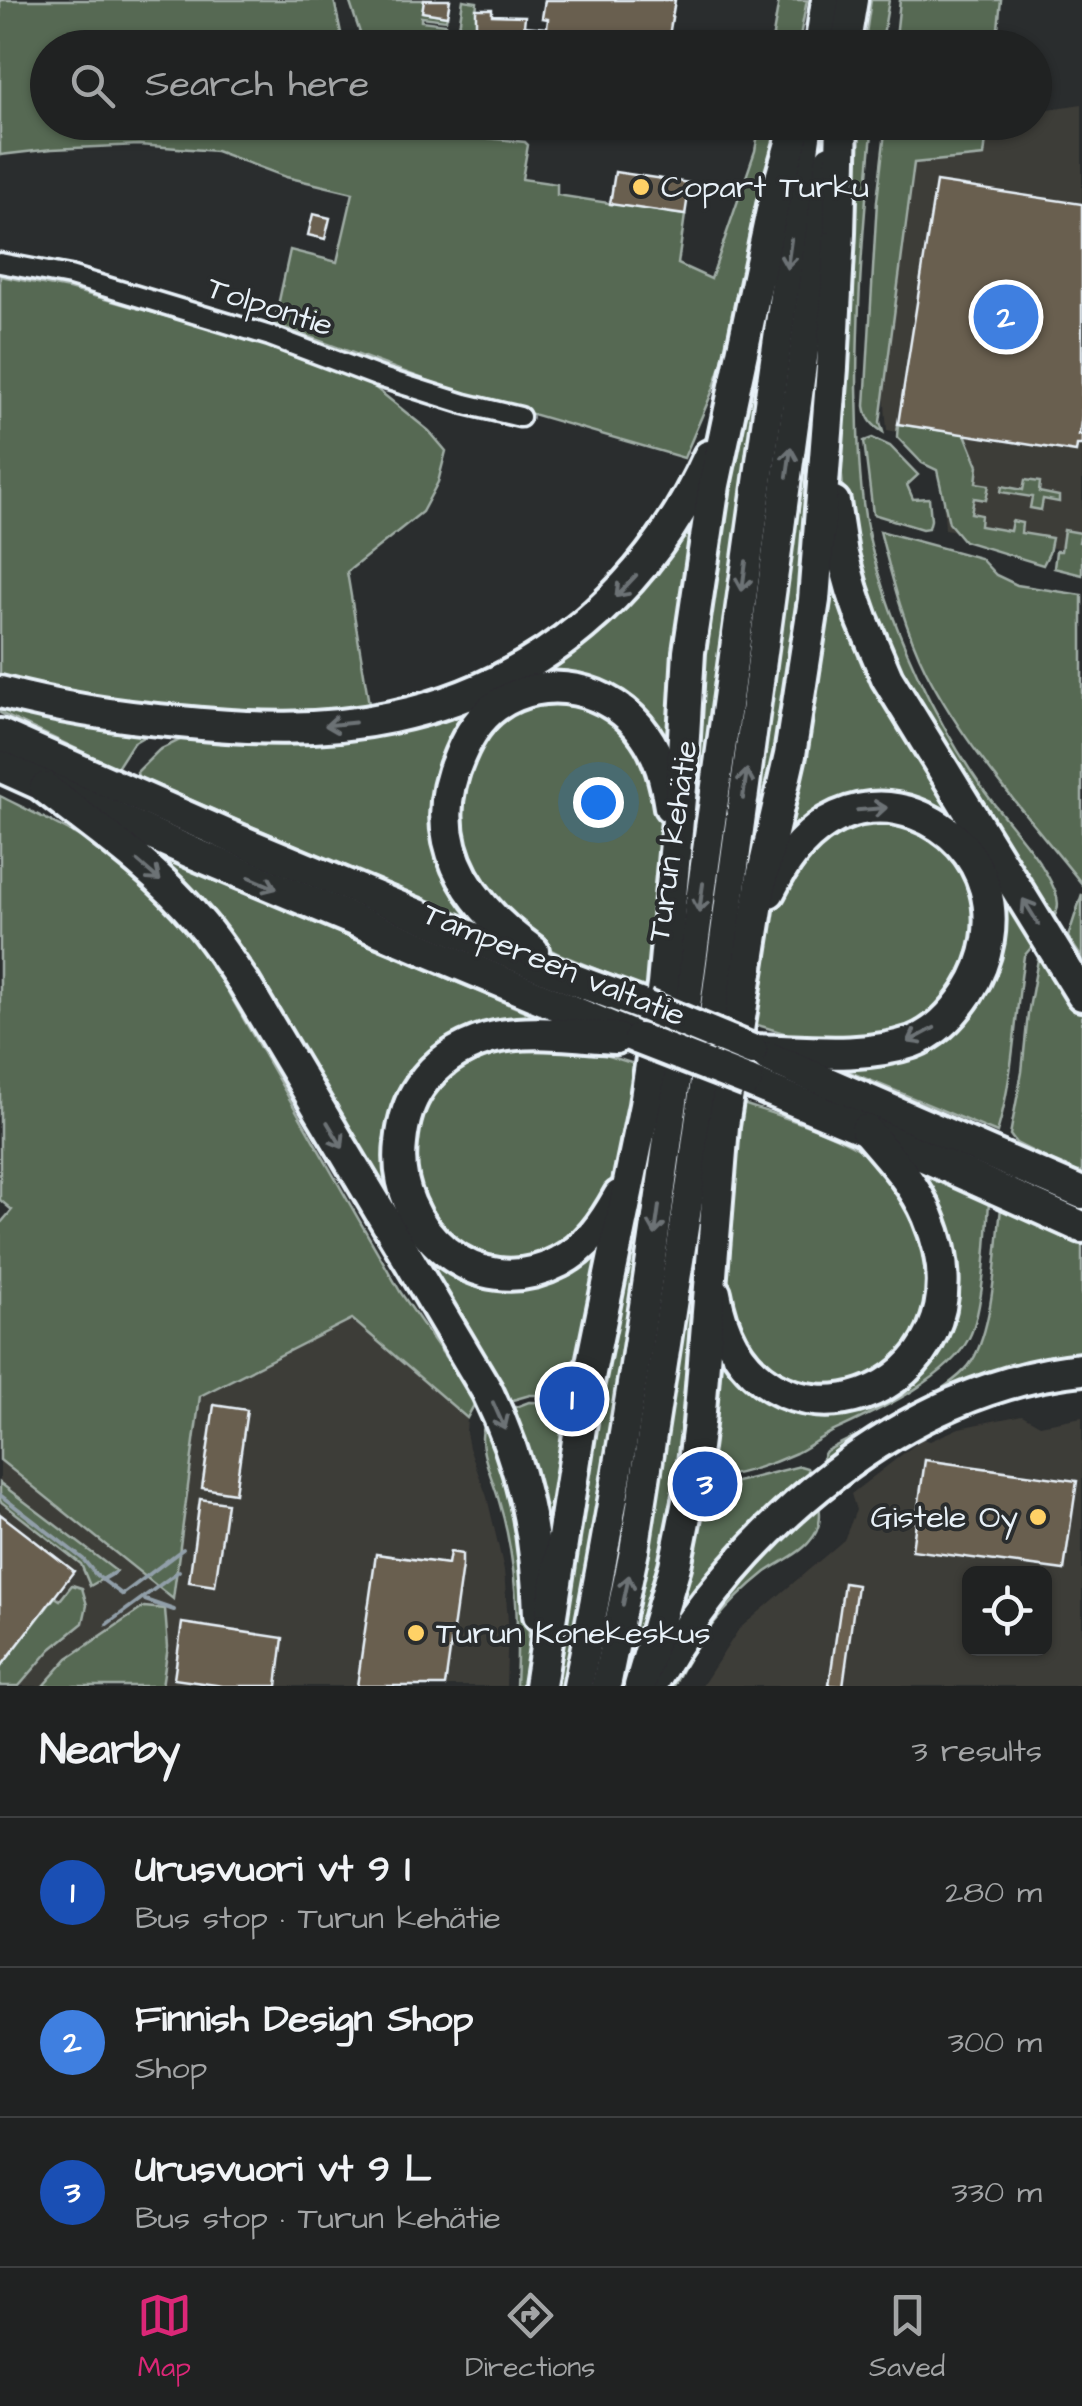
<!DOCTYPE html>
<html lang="en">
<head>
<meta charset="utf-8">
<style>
	:root { --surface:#202222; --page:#2d2f2f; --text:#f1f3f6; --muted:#a2a4a5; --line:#3d3f40; --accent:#db2777 }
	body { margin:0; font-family:"Architects Daughter",sans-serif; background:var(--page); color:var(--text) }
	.controls { position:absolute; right:30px; bottom:30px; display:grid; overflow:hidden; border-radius:15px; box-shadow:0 2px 8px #0004 }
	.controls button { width:90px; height:90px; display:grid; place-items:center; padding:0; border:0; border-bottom:2px solid var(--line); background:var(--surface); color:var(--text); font:50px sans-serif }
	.you { position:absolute; left:598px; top:802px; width:35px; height:35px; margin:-25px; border:8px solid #fff; border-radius:50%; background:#1a73e8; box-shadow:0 0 0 15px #1a73e833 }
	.badge { display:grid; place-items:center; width:65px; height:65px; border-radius:50%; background:var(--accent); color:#fff; font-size:32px; font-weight:700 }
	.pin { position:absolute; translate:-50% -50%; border:5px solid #fff; box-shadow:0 2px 10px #0006 }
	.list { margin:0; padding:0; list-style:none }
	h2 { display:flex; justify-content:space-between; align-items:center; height:130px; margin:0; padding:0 40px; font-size:42px }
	h2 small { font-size:32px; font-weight:400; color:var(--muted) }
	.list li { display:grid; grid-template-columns:65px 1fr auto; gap:30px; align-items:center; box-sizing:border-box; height:150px; padding:0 40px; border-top:2px solid var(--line) }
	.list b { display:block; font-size:38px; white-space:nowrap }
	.list p { margin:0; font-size:32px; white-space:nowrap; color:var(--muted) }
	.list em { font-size:32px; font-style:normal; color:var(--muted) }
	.icon { flex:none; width:55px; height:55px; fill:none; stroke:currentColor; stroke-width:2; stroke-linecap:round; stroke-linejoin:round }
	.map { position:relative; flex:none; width:1082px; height:1686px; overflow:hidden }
	.search { position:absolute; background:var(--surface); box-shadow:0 2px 8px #0004; left:30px; right:30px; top:30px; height:110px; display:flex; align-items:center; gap:25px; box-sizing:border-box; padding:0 35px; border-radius:55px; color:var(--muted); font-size:38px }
	.sheet { height:580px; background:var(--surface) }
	nav { display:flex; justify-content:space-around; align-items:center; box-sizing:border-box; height:140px; border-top:2px solid var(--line); background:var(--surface); font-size:28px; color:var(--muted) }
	nav a { display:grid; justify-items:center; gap:5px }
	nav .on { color:var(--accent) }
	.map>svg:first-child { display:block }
</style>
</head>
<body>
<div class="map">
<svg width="1082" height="1686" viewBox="0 0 1082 1686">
	<rect width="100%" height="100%" fill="#2a2d2e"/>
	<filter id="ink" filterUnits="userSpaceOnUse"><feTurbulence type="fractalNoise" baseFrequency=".01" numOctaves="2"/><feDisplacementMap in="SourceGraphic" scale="20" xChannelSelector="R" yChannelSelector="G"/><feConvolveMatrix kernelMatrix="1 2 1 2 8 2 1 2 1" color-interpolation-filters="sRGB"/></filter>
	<g filter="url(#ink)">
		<!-- built -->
		<g fill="#3d3c38" fill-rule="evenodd">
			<polygon points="1082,104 1082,553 945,529 939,440 887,430 881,355 906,130 957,122 1034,122 1035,111"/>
			<polygon points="352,1319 467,1418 466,1432 469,1448 487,1497 504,1570 508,1622 506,1686 0,1686 0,1460 172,1598 199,1396"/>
			<path d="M 1022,1415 L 1040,1425 L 1082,1417 L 1082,1686 L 702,1686 L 739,1629 L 844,1540 L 856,1510 L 851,1494 L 922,1439 L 930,1441 L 959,1428 ZM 970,1574 L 1044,1574 L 1044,1648 L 970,1648 Z"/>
		</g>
		<!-- green -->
		<g fill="#576953" stroke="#a0ada6" stroke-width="2.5">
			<polygon points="0,0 334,0 344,47 48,48 48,122 388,122 408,130 525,142 528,145 522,179 557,184 557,195 685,215 678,264 711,279 755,151 760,123 783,123 746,292 713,390 684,458 467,395 274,324 290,250 337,262 353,193 286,177 216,151 139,145 52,149 0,155"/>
			<polygon points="349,0 424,0 423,12 447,16 446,20 421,17 421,21 445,24 442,40 427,38 425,46 361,36"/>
			<path d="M 463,0 L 477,2 C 475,20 476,33 488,47 L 456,48 Z"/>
			<polygon points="779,0 807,0 798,47 771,47"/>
			<polygon points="871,0 889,0 881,47 864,47"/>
			<polygon points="900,0 1001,0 996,47 895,47"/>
			<path d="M 857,123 L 873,123 C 864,211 857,298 857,387 C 858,430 858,473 865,516 C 874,571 894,624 917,674 C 936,715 959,755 985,792 C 1007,823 1041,856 1055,891 C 1061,905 1057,914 1049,925 L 970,800 L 873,621 L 847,522 L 841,469 L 840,430 L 847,225 Z"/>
			<path d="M 886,123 L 988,123 L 984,156 L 914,163 L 880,422 L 883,432 C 872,425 867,419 865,406 L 877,201 Z"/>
			<polygon points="831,251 818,463 689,1445 633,1686 621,1686 647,1562 672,1406"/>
			<path d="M 775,262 C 701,736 662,1216 563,1686 L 548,1686 L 701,613 Z"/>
			<polygon points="0,276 69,289 265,344 367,381 429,431 446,451 438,482 422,512 347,572 369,704 316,712 121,705 0,679"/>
			<polygon points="898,424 965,434 978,466 976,483 989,485 986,500 974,498 971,513 981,515 980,526 1010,531 1012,521 1022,523 1021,533 1052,538 1049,553 1043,565 964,541 949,523 937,470 922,463 897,437"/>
			<polygon points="872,438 890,446 918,475 907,485 913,499 929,498 931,520 929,528 922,529 873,514 864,441"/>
			<polygon points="1025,480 1040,482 1039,492 1059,496 1059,502 1043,499 1041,510 1030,508 1032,497 1001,492 1002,486 1023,490"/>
			<polygon points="707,481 676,752 545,680 442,775 494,931 138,777 137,772 159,750 188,736 257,734 526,672"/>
			<path d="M 828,517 L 837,559 L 1036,942 L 1024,956 C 1015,1014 1014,1076 997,1133 L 816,1058 L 932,1042 L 998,905 L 905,801 L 777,861 Z"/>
			<polygon points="1064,530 1081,533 1079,542 1082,543 1082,575 1054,568 1056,551 1061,551"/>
			<path d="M 880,531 L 980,558 L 996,575 L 1017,585 L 1082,595 L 1082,884 C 1028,816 966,749 926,671 C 904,627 892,578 880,531 Z"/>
			<polygon points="0,698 150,733 133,743 117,768 0,713"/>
			<polygon points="582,698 634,734 663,819 665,853 650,991 559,954 518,932 463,858 459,772 511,705"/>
			<path d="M 0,796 C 28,810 57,824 84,839 C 129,865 174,909 204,950 L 401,1293 L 476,1401 L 467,1418 L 352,1319 L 200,1396 L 173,1599 L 0,1460 L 0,1224 L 12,1210 L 0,1200 Z"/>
			<polygon points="886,818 948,844 981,900 968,980 906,1036 803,1039 748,1022 763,934 776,897 825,834"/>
			<polygon points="150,852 557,1025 468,1035 389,1159 481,1280 606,1236 570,1395 530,1395 502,1403"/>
			<polygon points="1082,894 1082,958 1068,937"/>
			<polygon points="1039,954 1082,1008 1082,1176 1016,1143 1010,1135 1022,1072 1028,1014"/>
			<polygon points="503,1046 593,1051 641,1066 620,1178 587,1231 526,1264 471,1256 423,1212 411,1182 410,1128 445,1070"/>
			<path d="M 737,1102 C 785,1118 837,1132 878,1161 L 923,1227 L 931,1300 L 906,1354 L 862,1383 L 817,1386 L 790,1381 L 747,1347 L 723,1288 Z"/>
			<path d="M 911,1168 L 989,1201 C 987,1234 984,1310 969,1338 C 947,1381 872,1413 830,1433 C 818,1439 808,1447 796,1453 C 770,1465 735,1477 707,1478 L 717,1331 L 827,1410 L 943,1328 Z"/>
			<path d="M 1001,1208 L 1082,1245 L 1082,1361 L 823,1472 L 823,1456 L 826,1451 C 862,1432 952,1393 972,1361 C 994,1326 996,1250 1001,1208 Z"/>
			<polygon points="529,1402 569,1403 545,1598 505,1411"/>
			<path d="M 492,1425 L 507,1457 L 529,1624 L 528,1686 L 516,1686 C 519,1624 517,1561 499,1501 C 494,1482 476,1445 484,1427 Z"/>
			<polygon points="800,1466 807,1468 812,1480 662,1652 705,1492 713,1488"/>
			<polygon points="0,1483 116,1571 90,1586 81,1564 0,1501"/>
			<path d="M 818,1497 C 821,1512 822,1528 810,1541 C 800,1554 780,1562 766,1572 C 728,1602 694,1642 674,1686 L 663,1686 L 702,1621 Z"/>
			<polygon points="72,1585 82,1588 87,1605 83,1623 51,1649 19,1686 0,1686 0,1668 55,1597 60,1600"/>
			<polygon points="144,1607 165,1609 168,1647 162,1686 43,1686 68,1658"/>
		</g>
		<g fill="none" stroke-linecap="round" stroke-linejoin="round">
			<!-- stream -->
			<g stroke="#919fa9" stroke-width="4">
				<polyline points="0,1495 83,1559 96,1575 123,1595"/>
				<polyline points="102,1580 114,1573"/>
				<polyline points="123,1594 183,1549"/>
				<polyline points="145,1600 174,1610"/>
				<polyline points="107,1624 179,1571"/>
			</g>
		</g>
		<!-- building -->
		<g fill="#695e50" stroke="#e8f1f8" stroke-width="2.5">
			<polygon points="424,0 450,0 447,16 422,12"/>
			<polygon points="545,0 675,0 669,36 712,43 711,48 488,48 484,43 476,25 476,9 492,9 492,15 525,16 524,26 547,28 548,19 542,18"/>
			<polygon points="615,172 690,183 685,215 610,204"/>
			<polygon points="936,182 1082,204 1082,416 1079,435 1082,435 1082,445 1077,445 1076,452 898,424"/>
			<polygon points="313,214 330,218 325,239 308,235"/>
			<polygon points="214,1405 247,1410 235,1493 202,1488"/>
			<polygon points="925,1460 1077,1481 1064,1570 912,1550"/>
			<polygon points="200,1499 227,1503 215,1586 189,1582"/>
			<polygon points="0,1514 74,1571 0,1668"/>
			<polygon points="450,1552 462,1554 462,1566 445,1686 357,1686 376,1554 448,1564"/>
			<polygon points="844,1583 857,1585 843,1686 839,1686 829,1685"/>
			<polygon points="182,1623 283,1638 277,1686 223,1686 174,1679"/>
		</g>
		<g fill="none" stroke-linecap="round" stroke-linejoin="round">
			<defs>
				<polyline id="minor" points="0,263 70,276 270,336 379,377 465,404 520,417"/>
				<g id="trunk">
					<polyline points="819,48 826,0"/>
					<polyline points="845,48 853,0"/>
					<path d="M 578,1686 C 631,1426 665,1164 700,901 C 735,642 771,382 808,122"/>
					<polyline points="606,1686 634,1551 692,1176 830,159"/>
				</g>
				<g id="motorway">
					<polyline points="834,502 842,554 852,590 862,619 887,678 1082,995"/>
					<path d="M 0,692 C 60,708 119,717 180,722 C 250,729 322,732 392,717 C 537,687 649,590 709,456"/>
					<polyline points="0,735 236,839 572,979 645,1006"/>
					<polyline points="0,766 193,853 639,1039"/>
					<path d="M 45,788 C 98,829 155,868 198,920 C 215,939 229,962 244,983 L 487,1391 C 523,1465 537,1533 539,1615"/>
					<path d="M 533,951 C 465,903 423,838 460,755 C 468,736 478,719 496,706 C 544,672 612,687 645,735 C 660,756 666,781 670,807"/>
					<path d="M 616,1038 C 575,1036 528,1028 487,1039 C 460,1047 436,1063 420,1086 C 408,1103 403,1122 401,1143 C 391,1228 476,1306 559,1262 C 587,1248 604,1223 619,1196"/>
					<path d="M 752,1050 C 803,1051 862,1059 912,1042 C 936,1033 954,1013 968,992 C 1010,926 990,842 915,814 C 886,803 854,806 827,822 C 800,839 783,864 769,892"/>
					<polyline points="768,1057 1082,1193"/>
					<polyline points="747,1081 866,1130 1082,1227"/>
					<path d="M 715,1293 C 748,1483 1006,1399 928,1216 C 914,1183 889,1157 866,1130"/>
					<path d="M 655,1679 C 740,1529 905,1386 1082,1369"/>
					<polyline points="540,1686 584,1402 645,1105 663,985 681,787 689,652 714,485 773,206 797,122"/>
					<polyline points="640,1686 675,1566 691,1486 699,1424 723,1126 762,877 790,755 814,600 832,368 839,233 842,122"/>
				</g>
			</defs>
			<!-- minor casing -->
			<use href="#minor" stroke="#e8f1f8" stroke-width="25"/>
			<!-- trunk casing -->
			<use href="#trunk" stroke="#e8f1f8" stroke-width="35"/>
			<!-- motorway casing -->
			<use href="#motorway" stroke="#e8f1f8" stroke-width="38"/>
			<!-- minor -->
			<use href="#minor" stroke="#2a2d2e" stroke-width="18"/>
			<!-- trunk -->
			<use href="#trunk" stroke="#2a2d2e" stroke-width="28"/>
			<!-- motorway -->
			<use href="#motorway" stroke="#2a2d2e" stroke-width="30"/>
			<defs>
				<g id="motorway-bridge">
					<polyline points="645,1006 752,1050"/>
					<polyline points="639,1039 747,1081"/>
				</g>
			</defs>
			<!-- motorway-bridge casing -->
			<use href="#motorway-bridge" stroke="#e8f1f8" stroke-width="38" stroke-linecap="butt"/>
			<!-- motorway-bridge -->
			<use href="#motorway-bridge" stroke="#2a2d2e" stroke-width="30"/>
		</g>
		<!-- one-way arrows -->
		<defs><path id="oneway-shaft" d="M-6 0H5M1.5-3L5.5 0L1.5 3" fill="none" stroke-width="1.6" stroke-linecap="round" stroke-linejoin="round" transform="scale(2.5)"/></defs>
		<g stroke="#6c7275">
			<use href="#oneway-shaft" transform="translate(789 254) rotate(98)"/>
			<use href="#oneway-shaft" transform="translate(789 462) rotate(-82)"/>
			<use href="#oneway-shaft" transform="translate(744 576) rotate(98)"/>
			<use href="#oneway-shaft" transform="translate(626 586) rotate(133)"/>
			<use href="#oneway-shaft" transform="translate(340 724) rotate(174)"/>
			<use href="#oneway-shaft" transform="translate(745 784) rotate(-82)"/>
			<use href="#oneway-shaft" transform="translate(872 809) rotate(-5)"/>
			<use href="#oneway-shaft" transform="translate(149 871) rotate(41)"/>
			<use href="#oneway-shaft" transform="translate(263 883) rotate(23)"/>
			<use href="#oneway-shaft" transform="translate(701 898) rotate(98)"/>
			<use href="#oneway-shaft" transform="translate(1031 912) rotate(-122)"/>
			<use href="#oneway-shaft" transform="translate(921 1035) rotate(152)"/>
			<use href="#oneway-shaft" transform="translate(335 1135) rotate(59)"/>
			<use href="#oneway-shaft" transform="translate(657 1220) rotate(98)"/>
			<use href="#oneway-shaft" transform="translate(499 1416) rotate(66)"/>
			<use href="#oneway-shaft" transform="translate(626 1590) rotate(-78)"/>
		</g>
	</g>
	<!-- markers -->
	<g fill="#ffd166" stroke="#2a2d2e" stroke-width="4">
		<circle cx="641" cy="187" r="10"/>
		<circle cx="1038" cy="1517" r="10"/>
		<circle cx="416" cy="1633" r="10"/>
	</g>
	<g text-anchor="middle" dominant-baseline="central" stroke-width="8" stroke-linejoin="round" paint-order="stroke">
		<!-- poi labels -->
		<g font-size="32" fill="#e8f1f8" stroke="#2a2d2e" text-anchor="start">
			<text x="661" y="187">Copart Turku</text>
			<text x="1018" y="1517" text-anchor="end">Gistele Oy</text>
			<text x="436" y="1633">Turun Konekeskus</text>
		</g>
		<!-- street labels -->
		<g font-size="32" fill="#e8f1f8" stroke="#2a2d2e">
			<text transform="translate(270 307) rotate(18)">Tolpontie</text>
			<text transform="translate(673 841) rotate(-82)">Turun kehätie</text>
			<text transform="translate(554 965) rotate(22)">Tampereen valtatie</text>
		</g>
	</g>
</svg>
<div class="controls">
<button><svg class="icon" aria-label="locate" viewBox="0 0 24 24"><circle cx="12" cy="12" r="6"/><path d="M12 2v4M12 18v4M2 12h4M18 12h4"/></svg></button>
</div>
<div class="you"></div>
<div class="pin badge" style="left:572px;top:1399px;background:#1a4fb4">1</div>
<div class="pin badge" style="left:1006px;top:317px;background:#3f7fe0">2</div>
<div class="pin badge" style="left:705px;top:1484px;background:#1a4fb4">3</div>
<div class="search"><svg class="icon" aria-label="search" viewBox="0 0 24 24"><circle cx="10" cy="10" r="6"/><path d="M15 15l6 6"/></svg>Search here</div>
</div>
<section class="sheet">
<h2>Nearby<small>3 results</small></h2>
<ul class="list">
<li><span class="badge" style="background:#1a4fb4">1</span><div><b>Urusvuori vt 9 I</b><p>Bus stop · Turun kehätie</p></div><em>280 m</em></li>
<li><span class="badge" style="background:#3f7fe0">2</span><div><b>Finnish Design Shop</b><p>Shop</p></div><em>300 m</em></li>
<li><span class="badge" style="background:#1a4fb4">3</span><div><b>Urusvuori vt 9 L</b><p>Bus stop · Turun kehätie</p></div><em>330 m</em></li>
</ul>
</section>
<nav>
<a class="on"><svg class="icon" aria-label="map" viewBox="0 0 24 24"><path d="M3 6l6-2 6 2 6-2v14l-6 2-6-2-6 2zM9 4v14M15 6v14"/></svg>Map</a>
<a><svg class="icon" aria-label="directions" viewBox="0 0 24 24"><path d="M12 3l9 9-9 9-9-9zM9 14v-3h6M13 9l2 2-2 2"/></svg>Directions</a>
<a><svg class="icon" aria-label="saved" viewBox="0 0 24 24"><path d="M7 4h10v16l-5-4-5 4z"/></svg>Saved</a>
</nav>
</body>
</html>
